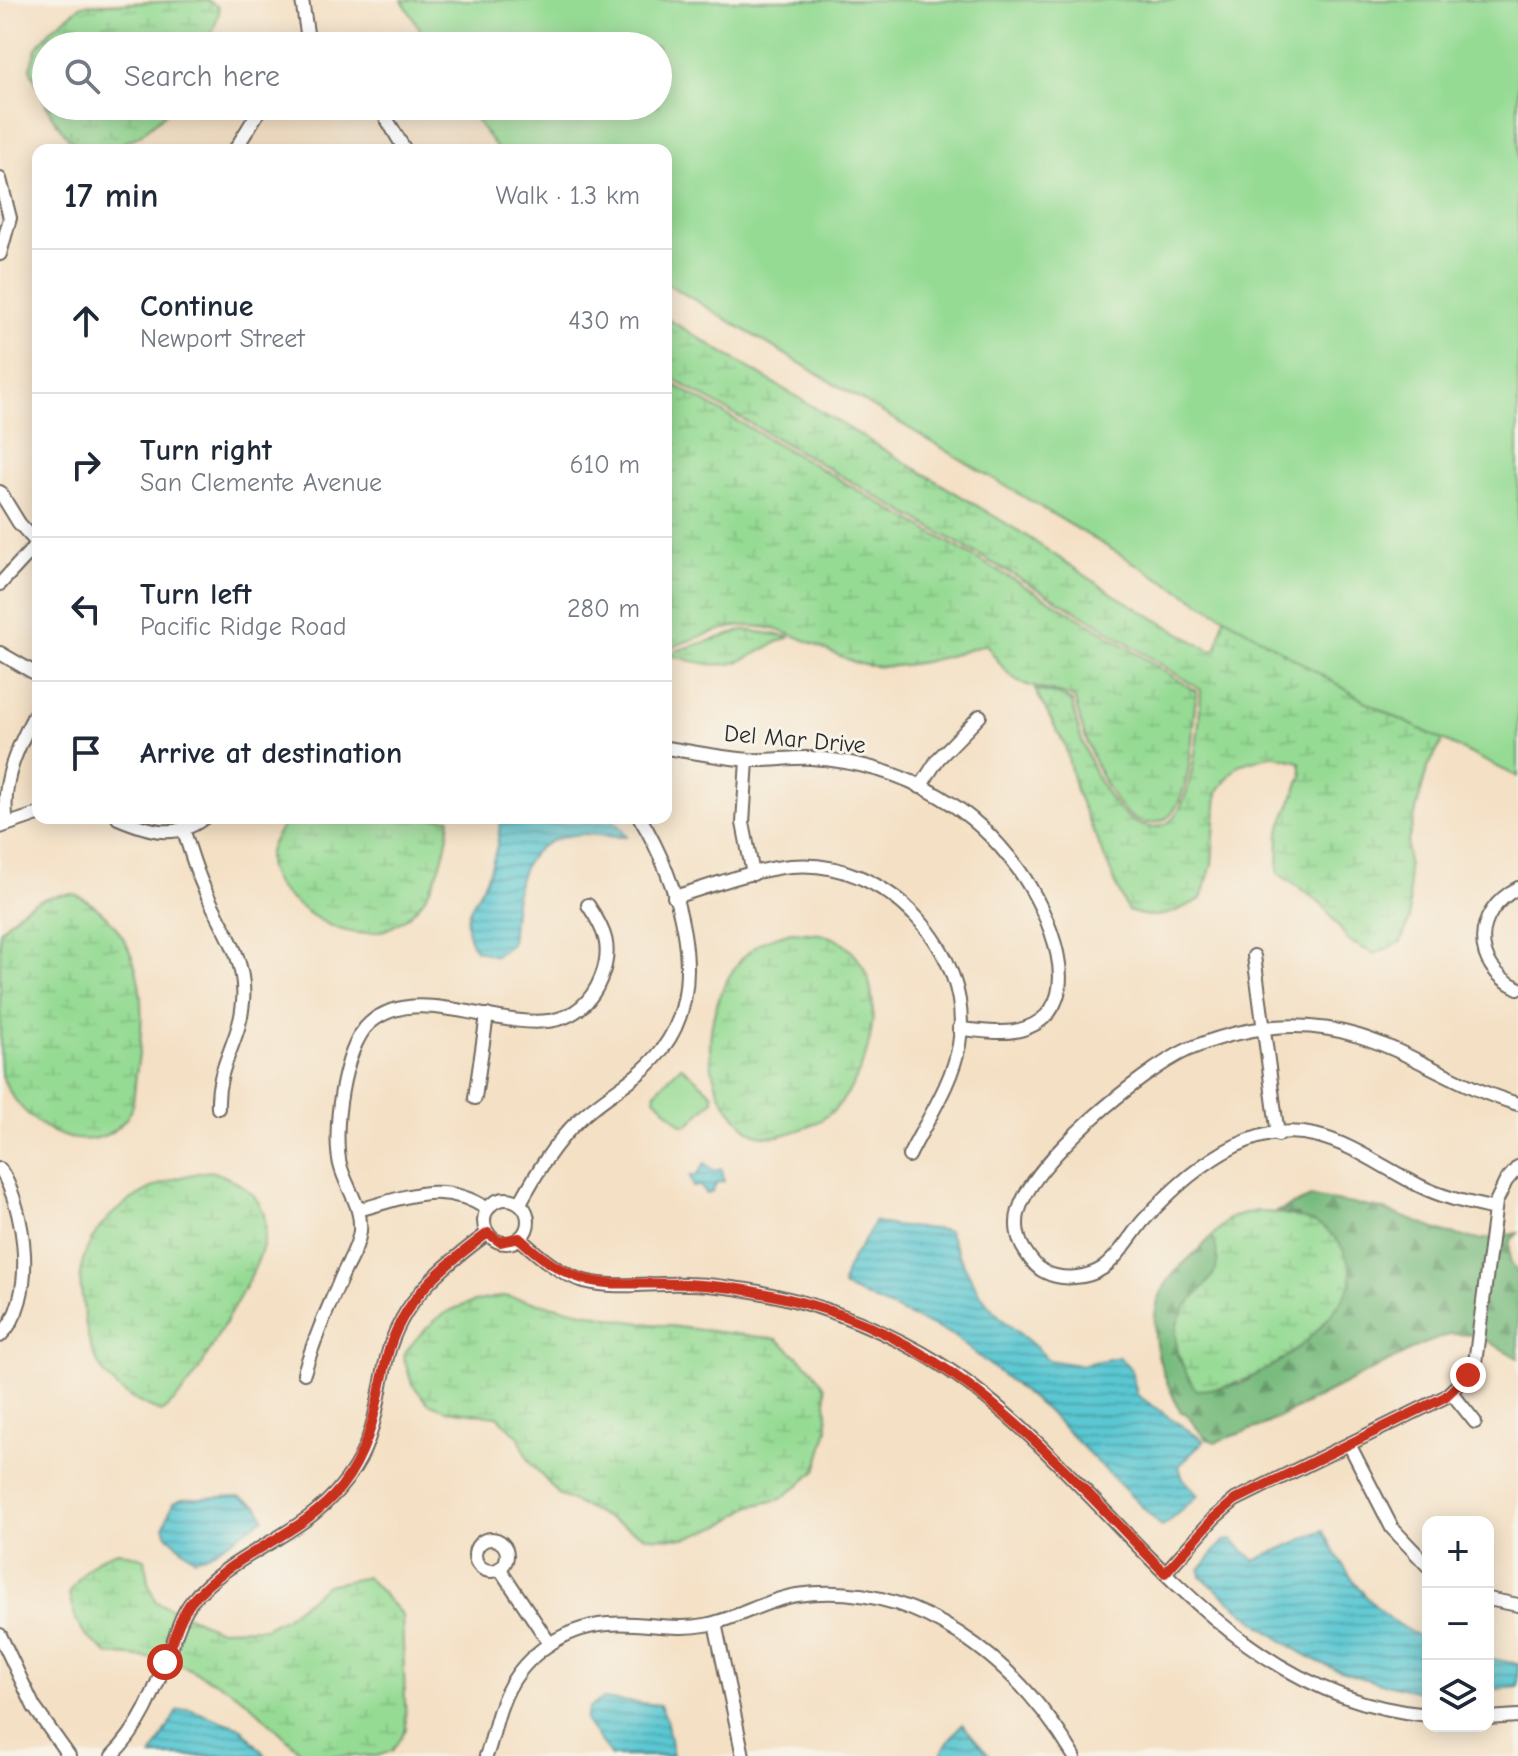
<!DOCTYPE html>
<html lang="en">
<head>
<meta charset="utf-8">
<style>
	:root { --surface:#fff; --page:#f2f2f3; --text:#1f2937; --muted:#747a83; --line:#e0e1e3 }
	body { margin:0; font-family:"Comic Neue",sans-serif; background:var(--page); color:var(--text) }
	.controls { position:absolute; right:24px; bottom:24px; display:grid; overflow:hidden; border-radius:16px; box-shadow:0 4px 20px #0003 }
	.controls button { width:72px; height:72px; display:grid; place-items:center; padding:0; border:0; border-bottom:2px solid var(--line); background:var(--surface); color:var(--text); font:40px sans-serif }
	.stop { position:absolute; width:24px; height:24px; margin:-18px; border:6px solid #c8321e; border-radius:50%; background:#fff }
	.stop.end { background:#c8321e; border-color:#fff; box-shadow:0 2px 8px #0008 }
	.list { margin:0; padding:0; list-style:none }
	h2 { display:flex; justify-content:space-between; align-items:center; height:104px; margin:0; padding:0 32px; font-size:34px }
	h2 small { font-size:26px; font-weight:400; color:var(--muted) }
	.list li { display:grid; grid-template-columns:52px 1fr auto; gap:24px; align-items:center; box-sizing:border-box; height:144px; padding:0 32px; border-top:2px solid var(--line) }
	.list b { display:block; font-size:30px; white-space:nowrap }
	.list p { margin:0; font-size:26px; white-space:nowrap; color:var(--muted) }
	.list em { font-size:26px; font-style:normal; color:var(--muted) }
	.icon { flex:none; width:44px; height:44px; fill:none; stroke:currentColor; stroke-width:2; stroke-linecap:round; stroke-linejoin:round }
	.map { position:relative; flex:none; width:1518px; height:1756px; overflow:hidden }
	.search { position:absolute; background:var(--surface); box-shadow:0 4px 20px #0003; left:32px; top:32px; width:640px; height:88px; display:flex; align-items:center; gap:20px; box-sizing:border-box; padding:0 28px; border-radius:44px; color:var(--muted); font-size:30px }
	.panel { position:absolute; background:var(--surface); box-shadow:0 4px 20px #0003; left:32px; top:144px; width:640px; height:680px; border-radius:16px }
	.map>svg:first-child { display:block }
</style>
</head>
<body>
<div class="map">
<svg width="1518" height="1756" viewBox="0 0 1518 1756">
	<defs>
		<pattern id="forest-firs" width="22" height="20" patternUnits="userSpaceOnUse" patternTransform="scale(2)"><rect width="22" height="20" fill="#78bb7e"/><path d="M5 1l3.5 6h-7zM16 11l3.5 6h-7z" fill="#639867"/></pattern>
		<pattern id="wetland-marsh" width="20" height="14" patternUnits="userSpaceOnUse" patternTransform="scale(2)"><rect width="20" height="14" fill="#96db94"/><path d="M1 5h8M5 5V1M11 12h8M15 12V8" fill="none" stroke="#81bc80"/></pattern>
		<pattern id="water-rules" width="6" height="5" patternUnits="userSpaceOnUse" patternTransform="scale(2)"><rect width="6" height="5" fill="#5ac7d2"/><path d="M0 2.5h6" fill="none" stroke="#4ba2ab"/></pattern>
	</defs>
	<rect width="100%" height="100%" fill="#f7f3e8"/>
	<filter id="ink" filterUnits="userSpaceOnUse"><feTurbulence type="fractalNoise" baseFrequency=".0125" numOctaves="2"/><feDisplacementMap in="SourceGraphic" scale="16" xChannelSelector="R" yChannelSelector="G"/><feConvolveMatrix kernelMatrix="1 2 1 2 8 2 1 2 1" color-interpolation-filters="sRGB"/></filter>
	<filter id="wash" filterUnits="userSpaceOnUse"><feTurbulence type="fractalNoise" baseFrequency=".006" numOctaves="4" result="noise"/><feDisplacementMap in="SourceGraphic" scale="32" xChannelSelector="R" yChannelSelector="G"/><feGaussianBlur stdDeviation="1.8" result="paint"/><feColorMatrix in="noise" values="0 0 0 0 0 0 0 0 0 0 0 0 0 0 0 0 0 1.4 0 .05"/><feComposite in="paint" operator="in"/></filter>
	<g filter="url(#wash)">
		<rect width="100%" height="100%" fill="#f4e0c4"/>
		<!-- forest -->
		<path fill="url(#forest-firs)" stroke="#527354" stroke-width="2" d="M 1311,1197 L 1382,1209 L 1446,1233 L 1479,1240 L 1518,1233 L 1510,1241 L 1510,1260 L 1518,1274 L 1518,1358 L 1477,1335 L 1451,1334 L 1421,1345 L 1262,1426 L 1215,1442 L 1205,1438 L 1185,1413 L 1181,1412 C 1161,1374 1140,1321 1168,1281 C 1179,1265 1199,1251 1212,1236 L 1221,1254 L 1218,1268 L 1201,1291 L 1176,1353 L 1196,1390 L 1241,1384 L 1274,1363 L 1324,1324 L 1352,1283 L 1297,1215 L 1274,1213 Z"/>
		<!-- wetland -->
		<g fill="url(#wetland-marsh)" stroke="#608360" stroke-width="2">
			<polygon points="208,0 218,7 219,13 208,46 46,46 46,106 174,106 139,136 116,146 83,147 69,139 52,116 30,69 36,48 52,29 82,5"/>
			<path d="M 666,318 L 1022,533 L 1113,594 L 1211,651 L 1217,649 L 1228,599 L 1446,735 L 1427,769 L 1407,845 L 1410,919 L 1401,942 L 1374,954 L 1349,941 L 1322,904 L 1278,873 L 1279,831 L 1302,776 L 1300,762 L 1272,755 L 1238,765 L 1217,792 L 1212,865 L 1201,899 C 1173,913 1156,923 1127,910 L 1076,791 L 1065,745 L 1035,690 L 1059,695 L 1072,702 C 1078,739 1107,821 1148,827 C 1157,829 1169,824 1175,816 C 1194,791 1200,722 1201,690 L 1090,619 L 666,375 Z"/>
			<path d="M 666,380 L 1089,623 L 1197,692 C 1190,729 1195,780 1173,812 C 1169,818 1163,820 1157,822 C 1114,836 1081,731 1075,699 C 1058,689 1037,691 1020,682 C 1005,674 996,658 986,644 C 952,656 890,675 854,662 C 817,648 784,624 743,626 C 717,628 690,641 666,649 Z"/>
			<path d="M 745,630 L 791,637 C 772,642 758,655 740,661 C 716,670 689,660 666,654 Z"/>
			<path d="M 289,818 L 450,818 C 443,908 381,973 298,905 C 283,894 269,881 268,861 C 267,846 280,829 289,818 Z"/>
			<path d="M 75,894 C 146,930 148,1005 136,1074 C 134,1089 135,1110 124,1121 C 83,1167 14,1119 1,1072 C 0,1061 0,1046 0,1035 C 0,1001 0,966 0,931 C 24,904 39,895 75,894 Z"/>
			<path d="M 791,932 C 808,933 824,932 839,941 C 894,975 874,1069 835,1109 C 821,1123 804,1129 786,1134 C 770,1139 753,1137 742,1124 C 732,1112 720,1098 716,1083 C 700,1037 718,974 757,945 C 766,938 781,936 791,932 Z"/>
			<path d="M 211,1171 C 303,1202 258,1263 225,1323 C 207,1355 192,1391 161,1412 C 111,1394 89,1365 84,1312 C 83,1299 78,1281 81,1269 C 92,1210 157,1178 211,1171 Z"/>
			<path d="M 1256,1211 C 1307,1216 1347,1223 1352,1283 C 1322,1338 1260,1388 1196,1390 C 1132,1288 1243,1303 1212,1236 L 1230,1218 Z"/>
			<path d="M 504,1296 L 628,1321 L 777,1339 L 810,1367 L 825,1387 L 828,1429 L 816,1471 L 781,1499 L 751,1506 L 722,1525 L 686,1538 L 647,1537 L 559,1495 L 528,1460 L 519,1437 L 498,1416 L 446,1410 L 428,1403 L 412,1384 L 403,1355 C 436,1312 452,1305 504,1296 Z"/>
			<path d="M 118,1551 L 145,1559 L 148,1582 L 156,1602 L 217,1629 L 265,1628 L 284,1618 L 327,1585 L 367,1577 L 402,1615 L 406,1729 L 392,1751 L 377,1756 L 305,1756 L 248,1702 L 224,1686 L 171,1660 L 108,1654 L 86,1636 L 75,1618 L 69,1594 C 82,1572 92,1558 118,1551 Z"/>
		</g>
		<!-- park -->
		<g fill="#96db94" stroke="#608360" stroke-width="2">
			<polygon points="402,0 1518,0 1518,777 1377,708 666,283 666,150 498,150 466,106 658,106 658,46 430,46"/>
			<polygon points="681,1066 713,1094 713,1100 688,1125 682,1125 655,1098 655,1092"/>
		</g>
		<!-- water -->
		<g fill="url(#water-rules)" stroke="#42797e" stroke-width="2">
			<path d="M 500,818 L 612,818 L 627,836 C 614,840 598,833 584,834 C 514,837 516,889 511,944 L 495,956 L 475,950 C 455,914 476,906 488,874 C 495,858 500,835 500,818 Z"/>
			<polygon points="705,1163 713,1171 722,1169 724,1181 716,1183 712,1192 707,1194 700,1186 693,1187 690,1176 697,1175"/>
			<path d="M 874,1221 C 900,1231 922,1225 948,1231 C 962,1260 973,1290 996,1313 C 1013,1331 1033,1341 1048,1360 L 1079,1365 L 1119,1357 L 1131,1369 L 1137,1395 L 1204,1441 L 1179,1466 L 1182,1477 L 1198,1496 L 1162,1527 L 1046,1410 L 951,1334 L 843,1287 C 844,1259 866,1246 874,1221 Z"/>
			<polygon points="239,1496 257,1505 264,1518 208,1555 194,1559 167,1535 164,1526 173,1503 182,1499"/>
			<path d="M 1323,1530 C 1348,1578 1375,1619 1428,1640 L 1428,1694 C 1391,1685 1350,1678 1315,1660 C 1273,1638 1236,1607 1201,1576 L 1200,1569 L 1224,1541 L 1233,1540 L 1254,1561 Z"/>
			<polygon points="1488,1658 1518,1664 1518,1687 1488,1690"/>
			<polygon points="602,1699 660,1705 666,1718 673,1756 611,1756 585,1720 589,1708"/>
			<polygon points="189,1709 241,1728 266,1756 152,1756 177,1711"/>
			<polygon points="962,1724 990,1756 942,1756 942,1750"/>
		</g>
	</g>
	<g filter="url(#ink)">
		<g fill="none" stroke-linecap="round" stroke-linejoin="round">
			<defs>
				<g id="minor">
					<polyline points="302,0 309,46"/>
					<polyline points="379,106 405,150"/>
					<polyline points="235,150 262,106"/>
					<polyline points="0,179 10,218 0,254"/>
					<polyline points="0,492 19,523 38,544"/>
					<polyline points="0,584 37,544"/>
					<polyline points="0,653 38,675"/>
					<path d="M 666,748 C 694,752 722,758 750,760 C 771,761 791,757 811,758 C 856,761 900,773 939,796 C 970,814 998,841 1019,870 C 1046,908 1092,1004 1026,1028 C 1005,1036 980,1030 959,1029"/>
					<polyline points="747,760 743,823 753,874"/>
					<polyline points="920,787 938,759 980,716"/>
					<path d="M 118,818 C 149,831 175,840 204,818"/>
					<path d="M 7,824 C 0,781 18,746 38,708"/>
					<polyline points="0,827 38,814"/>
					<path d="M 183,829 C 190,849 195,869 204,888 C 221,927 247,957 243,1002 C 240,1042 216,1066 218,1108"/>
					<path d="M 1518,888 C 1472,912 1471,966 1518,988"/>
					<path d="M 674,897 C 712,886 751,870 791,866 C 885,857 975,951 959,1045 C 952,1084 926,1121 909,1156"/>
					<polyline points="1254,956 1278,1135"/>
					<polyline points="475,1098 487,1015"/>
					<path d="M 0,1169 C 26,1209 38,1300 0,1336"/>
					<circle cx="506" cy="1221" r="22"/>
					<path d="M 520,1203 C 537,1172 554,1143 580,1119 C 606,1094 642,1078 663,1048 C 711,984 678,880 640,818"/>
					<path d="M 1495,1209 C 1469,1203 1444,1198 1420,1186 C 1358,1155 1311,1109 1235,1146 C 1201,1163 1167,1194 1142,1222 C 1130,1237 1119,1256 1103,1268 C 1088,1278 1062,1281 1045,1272 C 1036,1268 1030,1259 1025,1251 C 1017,1239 1015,1223 1019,1210 C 1034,1160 1140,1072 1187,1050 C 1214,1038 1245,1030 1274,1027 C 1376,1018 1428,1078 1518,1104"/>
					<path d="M 358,1210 C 408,1197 441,1179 488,1209"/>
					<path d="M 519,1238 C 538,1255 559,1274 584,1281 C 618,1290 653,1282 687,1284 C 706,1284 727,1287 747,1290 C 808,1300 869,1323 922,1353 C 1104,1458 1200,1695 1428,1715"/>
					<path d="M 304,1373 C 314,1339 328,1308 342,1276 C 348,1262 358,1248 360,1231 C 362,1206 348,1191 341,1168 C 331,1136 343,1046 370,1023 C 434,967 561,1078 601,978 C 613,948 605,930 588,905"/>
					<polyline points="1451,1392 1475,1422"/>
					<polyline points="1349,1444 1392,1528 1428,1566"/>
					<circle cx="491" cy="1555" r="16"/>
					<polyline points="500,1569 550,1644"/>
					<polyline points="1165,1573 1214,1518 1235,1500 1445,1397 1468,1375 1475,1363 1496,1202 1506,1181 1518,1167"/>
					<polyline points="1488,1599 1518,1605"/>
					<polyline points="715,1623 743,1756"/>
					<polyline points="0,1635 34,1707 69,1756"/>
					<polyline points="1488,1718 1518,1716"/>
					<path d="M 112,1756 C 144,1724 156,1686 172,1645 C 177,1631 182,1613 192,1601 C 236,1547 313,1537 355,1467 C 376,1433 378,1395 387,1357 C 401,1300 443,1266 488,1233"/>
					<path d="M 486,1756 C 493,1739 495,1721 502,1704 C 518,1659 560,1628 608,1624 C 640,1621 673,1631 705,1625 C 737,1619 765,1600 797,1595 C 915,1578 1016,1659 1074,1756"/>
				</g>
			</defs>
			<!-- minor casing -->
			<use href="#minor" stroke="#716a61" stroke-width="16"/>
			<!-- minor -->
			<use href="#minor" stroke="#fff" stroke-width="12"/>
		</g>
	</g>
	<g fill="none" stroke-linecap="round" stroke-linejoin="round" filter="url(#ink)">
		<!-- route -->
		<path stroke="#c8321e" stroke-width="10" d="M 165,1662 C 173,1642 179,1617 192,1601 C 233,1552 301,1537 341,1487 C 372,1447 376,1404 387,1357 C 401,1300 443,1266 488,1233 L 500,1242 L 519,1238 C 583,1298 610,1280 687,1284 C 733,1286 780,1295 824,1309 C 969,1355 1062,1468 1165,1573 L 1214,1518 L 1235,1500 L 1445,1397 L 1468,1375"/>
	</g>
	<g text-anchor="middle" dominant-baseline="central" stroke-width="6" stroke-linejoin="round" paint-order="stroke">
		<!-- street labels -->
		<g font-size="24" fill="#2b2b2b" stroke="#f7f3e8">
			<text transform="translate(795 739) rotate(5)">Del Mar Drive</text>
		</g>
	</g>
</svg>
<div class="controls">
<button>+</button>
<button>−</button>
<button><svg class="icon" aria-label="layers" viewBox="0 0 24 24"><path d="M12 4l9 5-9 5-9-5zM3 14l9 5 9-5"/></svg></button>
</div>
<div class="stop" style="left:165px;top:1662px"></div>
<div class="stop end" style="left:1468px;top:1375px"></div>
<div class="search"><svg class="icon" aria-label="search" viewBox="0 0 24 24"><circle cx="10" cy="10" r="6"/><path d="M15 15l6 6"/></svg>Search here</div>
<section class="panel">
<h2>17 min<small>Walk · 1.3 km</small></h2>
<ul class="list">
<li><svg class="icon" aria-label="ahead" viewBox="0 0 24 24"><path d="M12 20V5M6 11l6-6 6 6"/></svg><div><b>Continue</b><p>Newport Street</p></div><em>430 m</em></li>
<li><svg class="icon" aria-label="right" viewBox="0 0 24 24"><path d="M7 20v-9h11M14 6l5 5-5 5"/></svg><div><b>Turn right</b><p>San Clemente Avenue</p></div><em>610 m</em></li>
<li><svg class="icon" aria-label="left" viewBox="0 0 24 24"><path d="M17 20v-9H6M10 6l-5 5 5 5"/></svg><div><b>Turn left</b><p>Pacific Ridge Road</p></div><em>280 m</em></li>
<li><svg class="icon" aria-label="arrive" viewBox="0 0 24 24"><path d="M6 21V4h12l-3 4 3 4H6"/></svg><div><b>Arrive at destination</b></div></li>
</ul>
</section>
</div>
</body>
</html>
